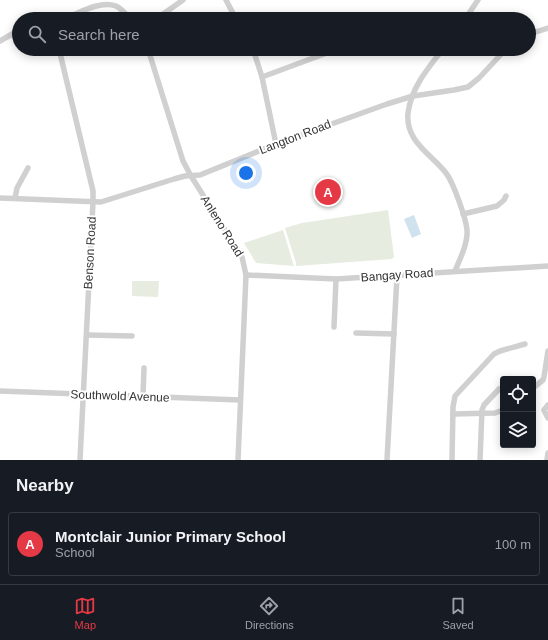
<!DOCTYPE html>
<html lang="en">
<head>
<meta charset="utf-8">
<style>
	:root { --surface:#171b24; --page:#242831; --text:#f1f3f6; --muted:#9ea1a6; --line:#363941; --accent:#e63946 }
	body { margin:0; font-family:Arial,sans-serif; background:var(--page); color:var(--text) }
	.controls { position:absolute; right:12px; bottom:12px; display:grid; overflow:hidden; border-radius:4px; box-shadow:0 2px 10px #0003 }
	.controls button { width:36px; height:36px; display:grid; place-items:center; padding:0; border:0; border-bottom:1px solid var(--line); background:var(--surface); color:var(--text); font:20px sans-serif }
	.you { position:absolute; left:246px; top:173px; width:14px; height:14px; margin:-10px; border:3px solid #fff; border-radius:50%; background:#1a73e8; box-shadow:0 0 0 6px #1a73e833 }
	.badge { display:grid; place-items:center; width:26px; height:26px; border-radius:50%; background:var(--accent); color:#fff; font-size:13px; font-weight:700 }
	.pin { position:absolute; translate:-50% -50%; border:2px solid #fff; box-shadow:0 1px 4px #0006 }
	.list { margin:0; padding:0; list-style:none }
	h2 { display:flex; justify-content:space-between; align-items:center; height:52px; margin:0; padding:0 16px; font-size:17px }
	h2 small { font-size:13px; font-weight:400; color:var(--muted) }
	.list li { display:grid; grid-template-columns:26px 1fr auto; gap:12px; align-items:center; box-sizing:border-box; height:64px; margin:0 8px 8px; padding:0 8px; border:1px solid var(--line); border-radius:4px }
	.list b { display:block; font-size:15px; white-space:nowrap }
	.list p { margin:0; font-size:13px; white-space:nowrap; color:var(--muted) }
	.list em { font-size:13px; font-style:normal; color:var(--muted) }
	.icon { flex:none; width:22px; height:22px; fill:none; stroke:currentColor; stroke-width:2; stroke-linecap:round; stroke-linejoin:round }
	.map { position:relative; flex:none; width:548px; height:460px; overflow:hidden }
	.search { position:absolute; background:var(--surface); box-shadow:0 2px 10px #0003; left:12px; right:12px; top:12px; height:44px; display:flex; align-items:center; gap:10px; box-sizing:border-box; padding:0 14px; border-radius:22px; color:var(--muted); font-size:15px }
	.sheet { height:124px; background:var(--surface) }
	nav { display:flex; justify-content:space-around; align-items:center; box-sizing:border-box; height:56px; border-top:1px solid var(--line); background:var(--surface); font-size:11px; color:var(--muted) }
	nav a { display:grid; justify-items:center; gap:2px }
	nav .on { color:var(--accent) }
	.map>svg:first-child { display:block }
</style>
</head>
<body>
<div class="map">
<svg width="548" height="460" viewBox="0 0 548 460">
	<rect width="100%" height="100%" fill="#fff"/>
	<!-- green -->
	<g fill="#e6ecdf">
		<polygon points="388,210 394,257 392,259 296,266 296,263 285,228 302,223"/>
		<polygon points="283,230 294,266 256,263 244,243"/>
		<polygon points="132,281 159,281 158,297 132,296"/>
	</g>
	<!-- water -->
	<polygon fill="#cfe2ee" points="414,215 421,234 412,238 404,219"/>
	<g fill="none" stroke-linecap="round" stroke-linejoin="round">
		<!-- minor -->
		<g stroke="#d0d0d0" stroke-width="5.5">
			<polyline points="226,0 236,19"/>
			<path d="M 64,19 C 79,13 100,0 116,6 C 122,9 126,14 130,19"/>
			<polyline points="156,19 183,0"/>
			<polyline points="465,19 478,0"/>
			<polyline points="529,34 548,28"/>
			<polyline points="0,41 19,30"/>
			<polyline points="59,49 93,191 93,202 80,460"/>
			<polyline points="148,49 183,161 191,176 242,257 246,275 238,460"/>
			<polyline points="253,49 262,77 276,144"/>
			<path d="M 443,49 C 428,68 411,88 408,113 C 405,141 431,154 446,173 C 453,182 466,218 467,230 C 468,243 460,259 455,271"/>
			<polyline points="262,77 324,54 331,50"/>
			<polyline points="0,198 101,202 174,179 185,176 200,175 276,144 387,104 413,96 454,90 468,87 479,78 506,49"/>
			<polyline points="15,198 17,188 28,168"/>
			<polyline points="463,214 497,206 504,200 506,196"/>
			<polyline points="246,275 336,279 548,266"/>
			<polyline points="334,327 336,279"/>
			<polyline points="356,333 394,334"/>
			<polyline points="87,335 132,336"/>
			<polyline points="533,388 543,380 544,377 548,351"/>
			<polyline points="0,391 240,400"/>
			<polyline points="143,396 144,368"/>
			<polyline points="548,405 544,410 548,418"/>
			<polyline points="453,414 495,413 503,410"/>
			<polyline points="387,460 397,276"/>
			<polyline points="452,460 453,407 455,396 494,354 500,351 525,344"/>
			<polyline points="480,460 482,410 484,405 499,389"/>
			<polyline points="547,460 548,453"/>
		</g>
	</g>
	<g text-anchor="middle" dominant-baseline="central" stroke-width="4" stroke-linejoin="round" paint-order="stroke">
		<!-- street labels -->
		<g font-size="12" fill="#333" stroke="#fff">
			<text transform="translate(295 137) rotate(-21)">Langton Road</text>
			<text transform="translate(222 226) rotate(58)">Anleno Road</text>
			<text transform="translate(90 253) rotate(-87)">Benson Road</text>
			<text transform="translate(397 275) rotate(-4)">Bangay Road</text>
			<text transform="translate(120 396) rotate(2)">Southwold Avenue</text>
		</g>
	</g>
</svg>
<div class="controls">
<button><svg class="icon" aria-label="locate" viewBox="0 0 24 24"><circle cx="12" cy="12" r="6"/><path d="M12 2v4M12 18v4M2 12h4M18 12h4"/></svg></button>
<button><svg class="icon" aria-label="layers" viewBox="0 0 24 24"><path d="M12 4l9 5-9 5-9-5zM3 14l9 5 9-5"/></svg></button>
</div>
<div class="you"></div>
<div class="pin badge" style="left:328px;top:192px">A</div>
<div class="search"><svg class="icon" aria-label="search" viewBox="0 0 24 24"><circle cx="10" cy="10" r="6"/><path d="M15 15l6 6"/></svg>Search here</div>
</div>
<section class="sheet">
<h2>Nearby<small></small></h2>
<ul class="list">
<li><span class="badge">A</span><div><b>Montclair Junior Primary School</b><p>School</p></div><em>100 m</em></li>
</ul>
</section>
<nav>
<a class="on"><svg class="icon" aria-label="map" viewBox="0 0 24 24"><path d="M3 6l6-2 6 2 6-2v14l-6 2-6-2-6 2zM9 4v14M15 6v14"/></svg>Map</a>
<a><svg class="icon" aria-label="directions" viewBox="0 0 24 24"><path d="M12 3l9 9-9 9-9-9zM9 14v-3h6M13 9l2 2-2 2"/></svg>Directions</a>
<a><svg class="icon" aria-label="saved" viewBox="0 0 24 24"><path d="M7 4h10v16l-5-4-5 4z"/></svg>Saved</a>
</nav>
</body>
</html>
